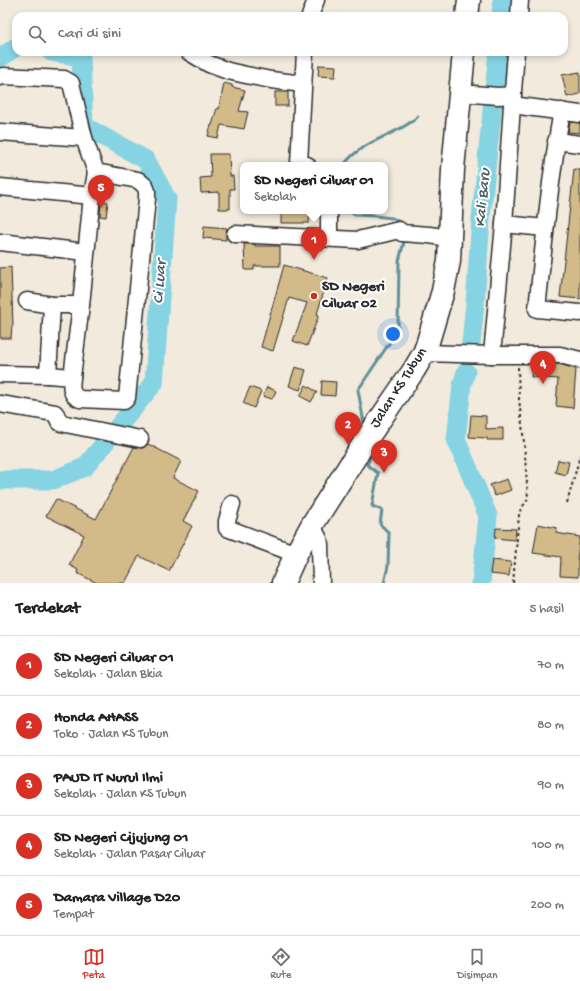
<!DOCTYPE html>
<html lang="id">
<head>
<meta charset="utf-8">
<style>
	:root { --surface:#fff; --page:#f2f2f2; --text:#202124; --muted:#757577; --line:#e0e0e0; --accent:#d93025 }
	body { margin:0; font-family:"Gochi Hand",sans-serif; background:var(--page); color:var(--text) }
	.you { position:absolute; left:393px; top:334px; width:14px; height:14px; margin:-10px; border:3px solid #fff; border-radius:50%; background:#1a73e8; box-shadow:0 0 0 6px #1a73e833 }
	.badge { display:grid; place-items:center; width:26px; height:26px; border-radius:50%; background:var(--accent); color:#fff; font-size:13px; font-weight:700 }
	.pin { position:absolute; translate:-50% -33px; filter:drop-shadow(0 1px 2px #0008) }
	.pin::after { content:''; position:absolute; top:21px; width:14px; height:12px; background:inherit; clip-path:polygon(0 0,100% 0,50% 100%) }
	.popup { position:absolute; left:240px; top:162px; width:148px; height:52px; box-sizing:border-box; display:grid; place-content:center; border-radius:8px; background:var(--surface); filter:drop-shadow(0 1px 3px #0005); font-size:13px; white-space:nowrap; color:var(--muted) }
	.popup b { font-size:15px; color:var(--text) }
	.popup::after { content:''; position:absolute; left:50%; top:100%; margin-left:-8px; border:8px solid transparent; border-top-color:var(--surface) }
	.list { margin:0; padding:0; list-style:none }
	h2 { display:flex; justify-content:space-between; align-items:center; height:52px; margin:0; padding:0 16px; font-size:17px }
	h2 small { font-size:13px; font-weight:400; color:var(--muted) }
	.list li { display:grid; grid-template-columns:26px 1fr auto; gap:12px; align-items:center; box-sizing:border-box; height:60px; padding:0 16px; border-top:1px solid var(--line) }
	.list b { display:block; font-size:15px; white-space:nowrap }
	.list p { margin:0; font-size:13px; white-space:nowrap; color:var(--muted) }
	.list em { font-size:13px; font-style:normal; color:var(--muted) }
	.icon { flex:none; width:22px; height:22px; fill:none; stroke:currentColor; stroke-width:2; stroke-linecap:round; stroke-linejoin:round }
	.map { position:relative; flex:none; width:580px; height:583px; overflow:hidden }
	.search { position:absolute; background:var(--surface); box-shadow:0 2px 6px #0003; left:12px; right:12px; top:12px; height:44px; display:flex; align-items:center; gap:10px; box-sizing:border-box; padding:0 14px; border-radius:12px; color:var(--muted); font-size:15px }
	.sheet { height:352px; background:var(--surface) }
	nav { display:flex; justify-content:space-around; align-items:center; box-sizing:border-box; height:56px; border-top:1px solid var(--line); background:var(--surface); font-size:11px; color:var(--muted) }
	nav a { display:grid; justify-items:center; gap:2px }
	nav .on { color:var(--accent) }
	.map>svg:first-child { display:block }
</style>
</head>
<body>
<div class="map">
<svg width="580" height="583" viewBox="0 0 580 583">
	<rect width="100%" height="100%" fill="#f2eadc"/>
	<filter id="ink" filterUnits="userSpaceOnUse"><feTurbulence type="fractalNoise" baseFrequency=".025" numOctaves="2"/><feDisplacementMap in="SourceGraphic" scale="8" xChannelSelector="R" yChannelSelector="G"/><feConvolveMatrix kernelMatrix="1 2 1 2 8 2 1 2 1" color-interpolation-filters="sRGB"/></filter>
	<g filter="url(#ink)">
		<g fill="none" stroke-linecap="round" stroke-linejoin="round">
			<!-- stream -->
			<g stroke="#619099" stroke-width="3">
				<path d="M 344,165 C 358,144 388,137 408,124 C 412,121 415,120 418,116"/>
				<polyline points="349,211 355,215 375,216 392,218 407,226 407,228"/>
				<polyline points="367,426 364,423 358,390 398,330 399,261 405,238"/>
				<polyline points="378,440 367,465 378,473 372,506 382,510 380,524 389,533 388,566 384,583"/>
			</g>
			<!-- river -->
			<g stroke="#85d3e3" stroke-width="19">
				<polyline points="501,16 502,0"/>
				<polyline points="0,58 16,47"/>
				<polyline points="471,343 475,304 481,218 498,52"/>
				<polyline points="466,372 462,385 456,439 488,516 481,583"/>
				<polyline points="0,480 53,480 85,467 154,383 167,199 146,160 84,126 81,57 51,52"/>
			</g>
		</g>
		<!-- building -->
		<g fill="#d2ba89" stroke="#2b2b2b">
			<polygon points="319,65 336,66 335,77 318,76"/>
			<polygon points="580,72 580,94 567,97 562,75"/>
			<polygon points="224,83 232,85 232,87 245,90 239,111 248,112 244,129 221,125 218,138 208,136 211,125 212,125 217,108 219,109"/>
			<rect x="275" y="92" width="13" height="14"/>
			<polygon points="570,122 580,123 580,133 568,132"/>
			<polygon points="210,154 229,154 230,176 233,176 234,189 230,189 230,209 219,209 219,192 201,193 200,178 211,177"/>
			<polygon points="574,169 580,170 580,299 560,297"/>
			<polygon points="101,201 108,202 106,217 100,216"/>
			<polygon points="281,211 310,211 309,223 281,223"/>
			<polygon points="204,226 227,228 226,233 226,240 203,238"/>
			<polygon points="244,244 255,244 255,246 280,246 280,266 254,266 254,270 245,270"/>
			<polygon points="284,265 328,278 317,314 319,315 307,346 293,341 307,303 289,298 273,351 261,347"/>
			<polygon points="11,267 13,326 12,326 11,338 0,338 0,268"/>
			<polygon points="532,364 559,364 576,369 573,408 556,406 558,379 531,377"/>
			<polygon points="295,367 306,370 300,390 289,386"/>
			<polygon points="322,381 336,382 335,396 321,395"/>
			<polygon points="306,385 317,392 311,402 300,396"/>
			<polygon points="250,387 261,391 254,408 243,403"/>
			<polygon points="267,387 276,391 272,399 263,396"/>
			<polygon points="471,415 486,416 486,429 503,428 503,440 487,440 487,438 469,437"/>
			<polygon points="148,444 181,461 173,478 199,491 183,521 192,526 169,571 139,556 125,583 97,583 77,573 78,570 69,565 84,535 46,516 56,499 96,519 134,447 143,448"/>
			<polygon points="558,460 569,462 566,475 555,472"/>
			<polygon points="507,479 511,490 495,496 490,485"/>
			<polygon points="538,524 557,528 556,533 580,537 577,559 578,559 578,577 560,576 561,557 533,553"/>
			<polygon points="496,528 516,529 515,540 495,538"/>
			<polygon points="492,560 511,562 509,576 490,574"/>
		</g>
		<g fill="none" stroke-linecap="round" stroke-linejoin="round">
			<defs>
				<g id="minor">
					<polyline points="310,16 316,0"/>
					<polyline points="519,16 520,0"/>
					<polyline points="189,52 209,64 228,71 246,75 271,80 303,84"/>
					<polyline points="305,52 299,163 307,165"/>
					<polyline points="516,52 512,105 580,114"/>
					<path d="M 0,77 L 3,76 L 64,79 L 71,83 L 84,138 L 96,172 L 138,180 L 145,186 L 147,191 L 147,199 L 127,398 L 124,401 L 80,399 C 70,395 71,387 72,377 L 48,375 L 0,374"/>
					<polyline points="460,93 498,96 513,95"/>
					<path d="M 562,111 C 550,177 544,243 537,309 L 580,313"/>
					<polyline points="0,132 84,138"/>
					<polyline points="556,141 580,144"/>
					<polyline points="0,187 92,196"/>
					<polyline points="329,211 329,238"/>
					<polyline points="504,224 545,228"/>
					<polyline points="235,234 358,240 399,230 402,233 429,235 450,238"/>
					<polyline points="0,242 86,252"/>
					<polyline points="27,301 52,305"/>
					<polyline points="424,353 492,355 560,355 580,360"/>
					<polyline points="492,355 504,224 512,105"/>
					<polyline points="48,375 52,305 81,305"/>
					<polyline points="72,377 81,305 92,196 96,172"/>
					<path d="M 0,404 L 55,413 C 58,416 57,421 61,423 L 140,439"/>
					<polyline points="232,504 227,521 227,528 296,554"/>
					<polyline points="312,525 319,539 320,544 321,583"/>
				</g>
				<g id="highway">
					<polyline points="467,16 469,0"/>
					<polyline points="283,583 296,554 312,525 366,440 414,370 424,353 427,345 443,291 449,261 453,169 464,52"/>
				</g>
			</defs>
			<!-- minor casing -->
			<use href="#minor" stroke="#2b2b2b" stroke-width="19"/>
			<!-- highway casing -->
			<use href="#highway" stroke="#2b2b2b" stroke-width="25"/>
			<!-- path -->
			<g stroke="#2b2b2b" stroke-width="2" stroke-dasharray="3 3" stroke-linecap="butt">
				<polyline points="567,503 580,456"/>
				<path d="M 513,583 L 519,515 C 521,505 525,506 528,498 L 524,442 L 519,399 L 518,367"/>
			</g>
			<!-- minor -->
			<use href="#minor" stroke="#fff" stroke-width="16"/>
			<!-- highway -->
			<use href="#highway" stroke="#fff" stroke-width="22"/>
		</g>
	</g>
	<!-- markers -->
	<circle fill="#c8321e" stroke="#fff" stroke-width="1.5" cx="314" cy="296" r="4"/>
	<g text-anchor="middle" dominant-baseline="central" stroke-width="4" stroke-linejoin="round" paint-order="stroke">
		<!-- poi labels -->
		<g font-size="15" font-weight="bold" fill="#2b2b2b" stroke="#fff" text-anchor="start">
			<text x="322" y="287">SD Negeri<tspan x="322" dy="17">Ciluar 02</tspan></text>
		</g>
		<!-- street labels -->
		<g font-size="15" fill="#2b2b2b" stroke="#fff">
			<text transform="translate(399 388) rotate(-57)">Jalan KS Tubun</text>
		</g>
		<!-- water labels -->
		<g font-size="16" font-style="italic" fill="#465d62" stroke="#fff">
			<text transform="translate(484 198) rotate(-85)">Kali Baru</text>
			<text transform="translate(161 282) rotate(-86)">Ci Luar</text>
		</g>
	</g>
</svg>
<div class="you"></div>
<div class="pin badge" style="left:314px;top:260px">1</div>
<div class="popup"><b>SD Negeri Ciluar 01</b>Sekolah</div>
<div class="pin badge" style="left:348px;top:445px">2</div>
<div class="pin badge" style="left:384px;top:473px">3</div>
<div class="pin badge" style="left:543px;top:384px">4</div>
<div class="pin badge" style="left:101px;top:208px">5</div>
<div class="search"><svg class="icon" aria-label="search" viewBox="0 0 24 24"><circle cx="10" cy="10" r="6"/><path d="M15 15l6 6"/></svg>Cari di sini</div>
</div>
<section class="sheet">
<h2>Terdekat<small>5 hasil</small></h2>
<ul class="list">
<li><span class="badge">1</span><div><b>SD Negeri Ciluar 01</b><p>Sekolah · Jalan Bkia</p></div><em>70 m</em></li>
<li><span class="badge">2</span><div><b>Honda AHASS</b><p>Toko · Jalan KS Tubun</p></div><em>80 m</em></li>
<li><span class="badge">3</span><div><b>PAUD IT Nurul Ilmi</b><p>Sekolah · Jalan KS Tubun</p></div><em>90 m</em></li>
<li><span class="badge">4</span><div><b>SD Negeri Cijujung 01</b><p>Sekolah · Jalan Pasar Ciluar</p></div><em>100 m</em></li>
<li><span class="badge">5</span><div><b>Damara Village D20</b><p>Tempat</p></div><em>200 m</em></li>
</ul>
</section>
<nav>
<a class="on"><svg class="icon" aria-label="map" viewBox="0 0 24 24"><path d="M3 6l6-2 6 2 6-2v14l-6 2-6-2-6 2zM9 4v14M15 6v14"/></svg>Peta</a>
<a><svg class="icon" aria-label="directions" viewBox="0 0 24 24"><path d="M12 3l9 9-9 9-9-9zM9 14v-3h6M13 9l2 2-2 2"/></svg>Rute</a>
<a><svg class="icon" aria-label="saved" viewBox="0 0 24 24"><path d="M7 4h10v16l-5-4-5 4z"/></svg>Disimpan</a>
</nav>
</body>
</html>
